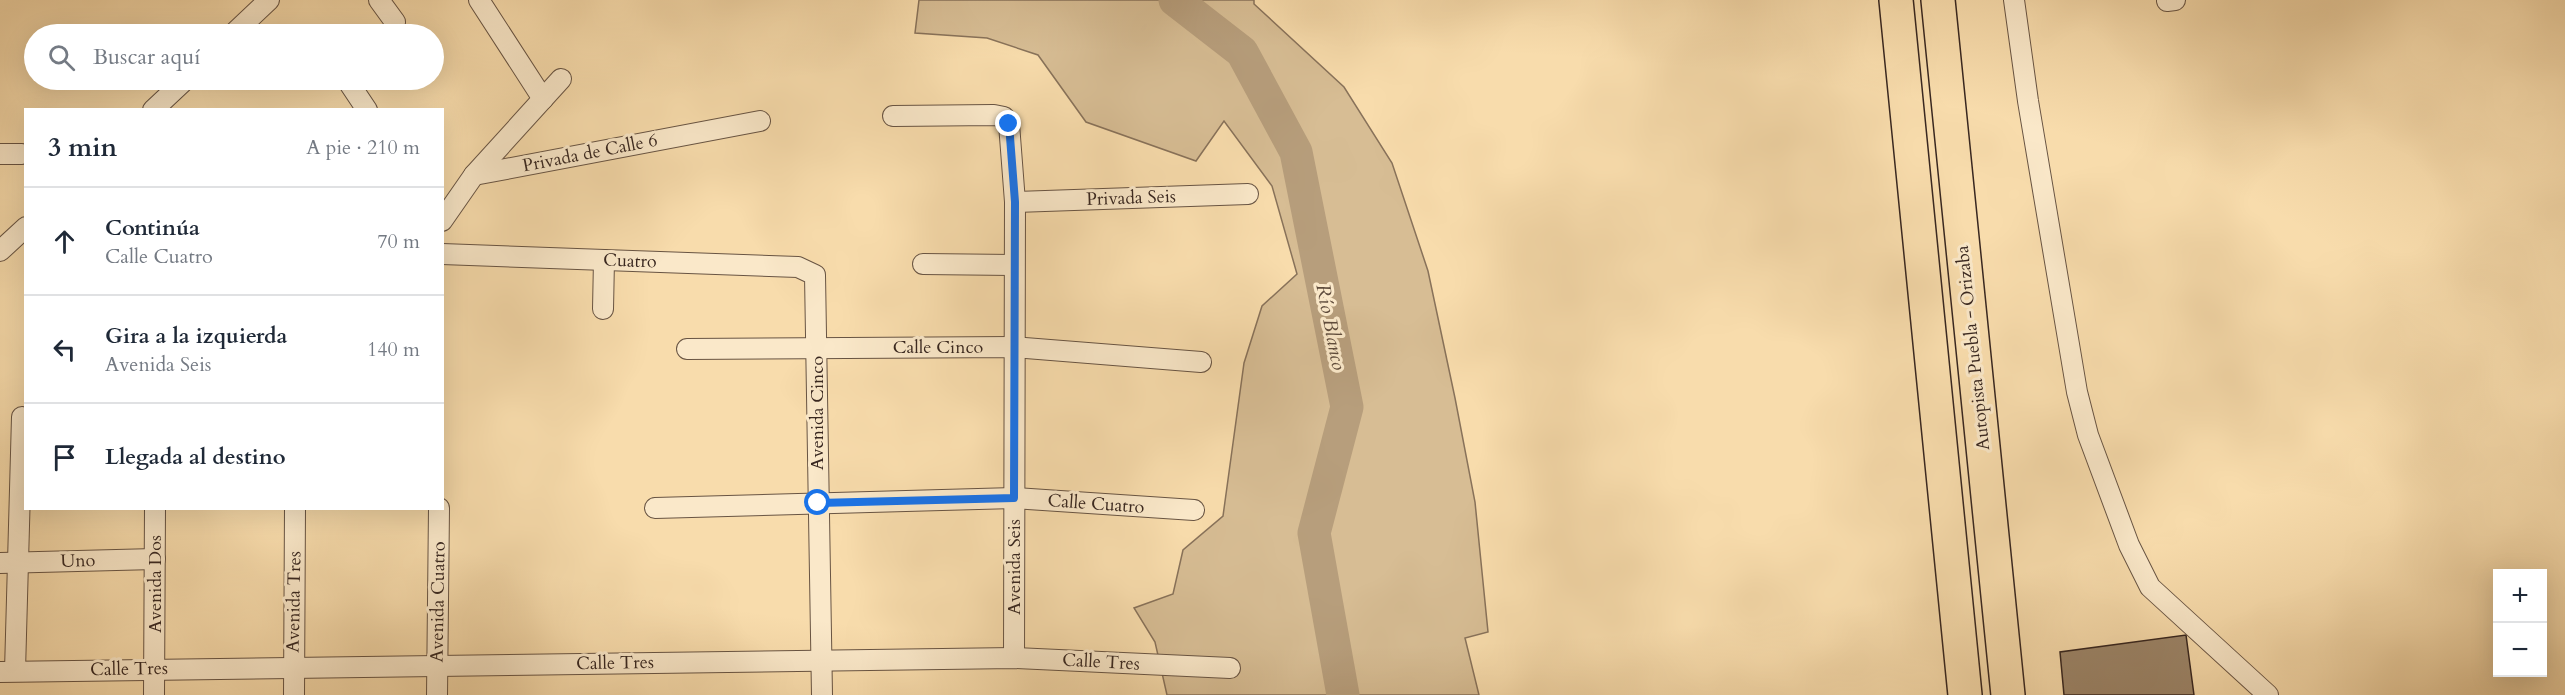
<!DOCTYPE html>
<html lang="es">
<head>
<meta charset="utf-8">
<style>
	:root { --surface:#fff; --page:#f6f6f7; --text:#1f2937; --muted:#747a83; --line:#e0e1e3 }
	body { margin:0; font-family:Cardo,serif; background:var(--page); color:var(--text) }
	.controls { position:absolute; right:18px; bottom:18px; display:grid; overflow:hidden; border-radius:0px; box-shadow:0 6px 24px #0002 }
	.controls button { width:54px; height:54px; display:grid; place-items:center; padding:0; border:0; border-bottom:2px solid var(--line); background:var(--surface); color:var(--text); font:30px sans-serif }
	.stop { position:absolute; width:18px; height:18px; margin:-14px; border:4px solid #1a73e8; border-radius:50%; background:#fff }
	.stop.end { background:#1a73e8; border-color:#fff; box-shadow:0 2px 6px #0008 }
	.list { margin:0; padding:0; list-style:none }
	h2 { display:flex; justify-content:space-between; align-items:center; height:78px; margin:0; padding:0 24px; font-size:26px }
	h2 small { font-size:20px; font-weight:400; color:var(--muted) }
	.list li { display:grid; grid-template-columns:39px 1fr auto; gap:18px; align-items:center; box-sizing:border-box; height:108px; padding:0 24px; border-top:2px solid var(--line) }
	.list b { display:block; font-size:22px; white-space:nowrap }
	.list p { margin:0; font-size:20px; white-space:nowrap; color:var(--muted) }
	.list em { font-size:20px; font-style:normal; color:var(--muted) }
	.icon { flex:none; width:33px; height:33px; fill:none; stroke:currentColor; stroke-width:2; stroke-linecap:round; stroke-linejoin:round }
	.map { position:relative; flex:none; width:2565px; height:695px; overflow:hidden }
	.search { position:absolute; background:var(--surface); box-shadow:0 6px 24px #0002; left:24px; top:24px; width:420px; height:66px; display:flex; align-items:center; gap:15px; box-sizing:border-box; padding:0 21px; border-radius:33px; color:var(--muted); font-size:22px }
	.panel { position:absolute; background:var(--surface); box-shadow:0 6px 24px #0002; left:24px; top:108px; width:420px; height:402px; border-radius:0px }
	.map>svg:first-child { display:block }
</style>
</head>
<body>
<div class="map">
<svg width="2565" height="695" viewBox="0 0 2565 695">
	<rect width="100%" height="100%" fill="#f8dcac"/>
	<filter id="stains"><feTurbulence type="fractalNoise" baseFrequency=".00333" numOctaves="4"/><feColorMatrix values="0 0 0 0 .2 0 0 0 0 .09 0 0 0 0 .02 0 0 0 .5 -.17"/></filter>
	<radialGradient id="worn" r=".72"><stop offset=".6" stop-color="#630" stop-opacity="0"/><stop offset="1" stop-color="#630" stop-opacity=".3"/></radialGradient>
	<!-- green -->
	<polygon fill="#d7bd94" stroke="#88725a" stroke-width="1.5" points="919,0 1254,0 1254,4 1344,87 1392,163 1428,271 1455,398 1475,502 1488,632 1465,638 1479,695 1167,695 1155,642 1134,608 1173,594 1183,550 1223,516 1244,363 1262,306 1297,274 1272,186 1224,121 1196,161 1086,122 1038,55 987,38 915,33"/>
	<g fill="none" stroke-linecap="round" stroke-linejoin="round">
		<!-- river -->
		<polyline stroke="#b79e7c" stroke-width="33" points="1175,0 1242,52 1296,152 1347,407 1314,533 1343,695"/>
	</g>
	<!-- building -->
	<polygon fill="#9c8569" stroke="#382720" stroke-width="1.5" points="2186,635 2194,695 2064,695 2060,652"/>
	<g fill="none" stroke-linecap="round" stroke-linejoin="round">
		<defs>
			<g id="street">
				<polyline points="379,0 395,22"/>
				<polyline points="479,0 543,99"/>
				<polyline points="2014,0 2028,101 2077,392 2088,435 2129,545 2150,587 2268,695"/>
				<polyline points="2167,1 2175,0"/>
				<polyline points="233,34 269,0"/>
				<polyline points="347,80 367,110"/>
				<polyline points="153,110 185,80"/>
				<polyline points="893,116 994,115 1004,117 1009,124 1015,202 1014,658"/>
				<polyline points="0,154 22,154"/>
				<polyline points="474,175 760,121"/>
				<polyline points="1015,202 1248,194"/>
				<polyline points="442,221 474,175 561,79"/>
				<polyline points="0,251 26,227"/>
				<polyline points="442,254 798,267 815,275 822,695"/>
				<polyline points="923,264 1013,265"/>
				<polyline points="603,309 604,260"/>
				<polyline points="687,349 1014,347 1201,362"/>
				<polyline points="655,508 1014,498 1194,510"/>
				<polyline points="0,563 155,559"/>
				<polyline points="15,671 22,417"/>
				<polyline points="0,672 1014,658 1230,668"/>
				<polyline points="154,695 155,508"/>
				<polyline points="294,695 295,508"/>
				<polyline points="437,695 439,508"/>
			</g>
			<g id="highway">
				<polyline points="1896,0 1965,695"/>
				<polyline points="1938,0 2008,695"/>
			</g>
		</defs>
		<!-- street casing -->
		<use href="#street" stroke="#685443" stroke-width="22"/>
		<!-- highway casing -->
		<use href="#highway" stroke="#382720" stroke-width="36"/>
		<!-- street -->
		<use href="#street" stroke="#fae8c9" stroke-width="20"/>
		<!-- highway -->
		<use href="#highway" stroke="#f8dcac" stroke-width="33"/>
	</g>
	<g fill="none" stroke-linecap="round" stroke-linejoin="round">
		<!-- route -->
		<polyline stroke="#1a73e8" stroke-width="8" points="818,503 1014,498 1015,202 1009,124"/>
	</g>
	<g text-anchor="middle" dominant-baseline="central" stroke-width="6" stroke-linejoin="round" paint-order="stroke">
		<!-- street labels -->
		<g font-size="18" fill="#382720" stroke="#fae8c9">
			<text transform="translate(590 153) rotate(-11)">Privada de Calle 6</text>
			<text transform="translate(1131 198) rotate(-2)">Privada Seis</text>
			<text transform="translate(630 261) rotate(2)">Cuatro</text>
			<text x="938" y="347">Calle Cinco</text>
			<text transform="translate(1973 348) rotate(-96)">Autopista Puebla - Orizaba</text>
			<text transform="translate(817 413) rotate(-90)">Avenida Cinco</text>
			<text transform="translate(1096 504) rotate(4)">Calle Cuatro</text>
			<text transform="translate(78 561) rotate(-2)">Uno</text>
			<text transform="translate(1014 567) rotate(-90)">Avenida Seis</text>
			<text transform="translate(155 584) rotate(-90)">Avenida Dos</text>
			<text transform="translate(294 602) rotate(-89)">Avenida Tres</text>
			<text transform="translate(438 602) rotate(-89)">Avenida Cuatro</text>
			<text transform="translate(1101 662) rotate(3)">Calle Tres</text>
			<text transform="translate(615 663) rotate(-1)">Calle Tres</text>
			<text transform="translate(129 669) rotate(-1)">Calle Tres</text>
		</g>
		<!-- water labels -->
		<g font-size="20" font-style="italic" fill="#5e4b3c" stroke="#fae8c9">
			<text transform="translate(1331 327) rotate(79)">Río Blanco</text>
		</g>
	</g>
	<rect width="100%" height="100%" filter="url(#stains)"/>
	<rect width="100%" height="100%" fill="url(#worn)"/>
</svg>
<div class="controls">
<button>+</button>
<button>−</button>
</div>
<div class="stop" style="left:818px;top:503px"></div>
<div class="stop end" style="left:1009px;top:124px"></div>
<div class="search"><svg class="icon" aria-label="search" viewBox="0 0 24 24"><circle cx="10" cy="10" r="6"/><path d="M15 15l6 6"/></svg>Buscar aquí</div>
<section class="panel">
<h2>3 min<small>A pie · 210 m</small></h2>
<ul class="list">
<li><svg class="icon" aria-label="ahead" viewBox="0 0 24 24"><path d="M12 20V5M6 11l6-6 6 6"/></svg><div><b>Continúa</b><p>Calle Cuatro</p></div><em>70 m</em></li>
<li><svg class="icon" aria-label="left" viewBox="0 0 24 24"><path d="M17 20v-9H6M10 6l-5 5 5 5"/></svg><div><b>Gira a la izquierda</b><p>Avenida Seis</p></div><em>140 m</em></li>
<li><svg class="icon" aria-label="arrive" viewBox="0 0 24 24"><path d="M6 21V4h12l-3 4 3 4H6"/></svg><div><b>Llegada al destino</b></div></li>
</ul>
</section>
</div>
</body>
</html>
